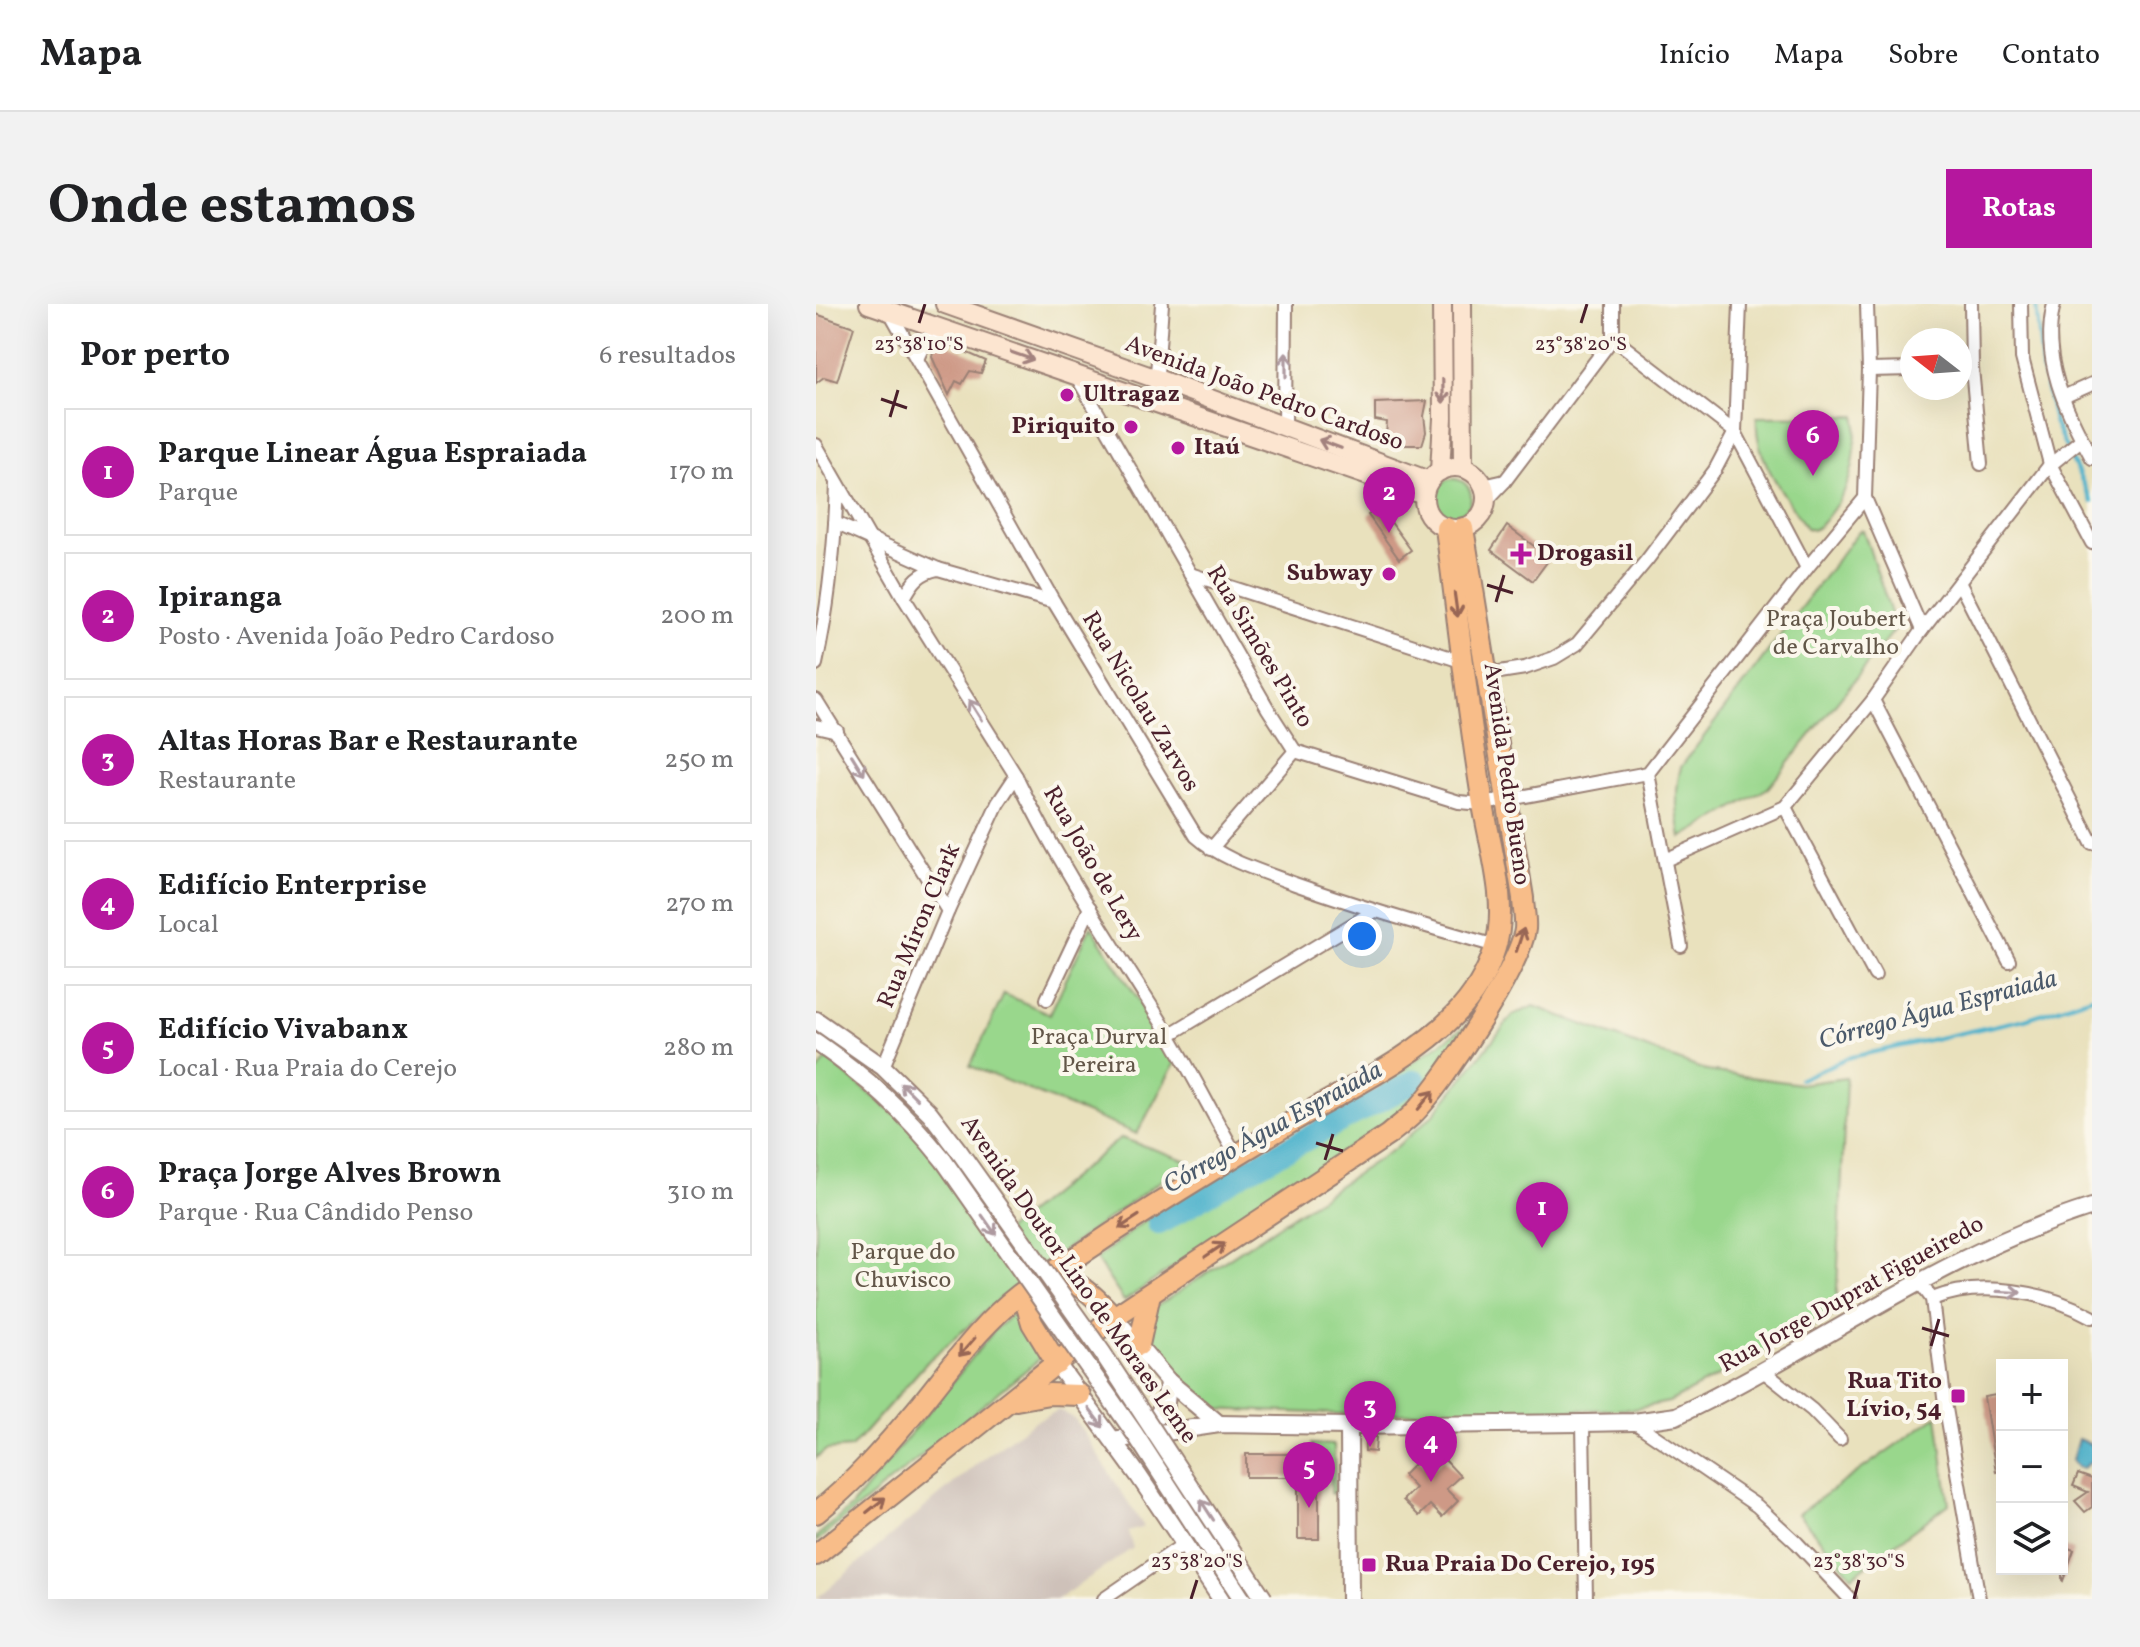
<!DOCTYPE html>
<html lang="pt">
<head>
<meta charset="utf-8">
<style>
	:root { --surface:#fff; --page:#f2f2f2; --text:#202124; --muted:#757577; --line:#e0e0e0; --accent:#b5179e }
	body { margin:0; font-family:Vollkorn,serif; background:var(--page); color:var(--text) }
	.controls { position:absolute; right:24px; bottom:24px; display:grid; overflow:hidden; border-radius:0px; box-shadow:0 8px 32px #0002 }
	.controls button { width:72px; height:72px; display:grid; place-items:center; padding:0; border:0; border-bottom:2px solid var(--line); background:var(--surface); color:var(--text); font:40px sans-serif }
	.compass { position:absolute; left:1084px; top:24px; width:72px; height:72px; border-radius:50%; background:var(--surface); box-shadow:0 8px 32px #0002; rotate:287deg }
	.you { position:absolute; left:546px; top:632px; width:28px; height:28px; margin:-20px; border:6px solid #fff; border-radius:50%; background:#1a73e8; box-shadow:0 0 0 12px #1a73e833 }
	.badge { display:grid; place-items:center; width:52px; height:52px; border-radius:50%; background:var(--accent); color:#fff; font-size:26px; font-weight:700 }
	.pin { position:absolute; translate:-50% -66px; filter:drop-shadow(0 2px 4px #0008) }
	.pin::after { content:''; position:absolute; top:42px; width:28px; height:24px; background:inherit; clip-path:polygon(0 0,100% 0,50% 100%) }
	.list { margin:0; padding:0; list-style:none }
	h2 { display:flex; justify-content:space-between; align-items:center; height:104px; margin:0; padding:0 32px; font-size:34px }
	h2 small { font-size:26px; font-weight:400; color:var(--muted) }
	.list li { display:grid; grid-template-columns:52px 1fr auto; gap:24px; align-items:center; box-sizing:border-box; height:128px; margin:0 16px 16px; padding:0 16px; border:2px solid var(--line); border-radius:0px }
	.list b { display:block; font-size:30px; white-space:nowrap }
	.list p { margin:0; font-size:26px; white-space:nowrap; color:var(--muted) }
	.list em { font-size:26px; font-style:normal; color:var(--muted) }
	.icon { flex:none; width:44px; height:44px; fill:none; stroke:currentColor; stroke-width:2; stroke-linecap:round; stroke-linejoin:round }
	.map { position:relative; flex:none; width:1276px; height:1295px; overflow:hidden; border-radius:0px }
	header { display:flex; align-items:center; gap:48px; box-sizing:border-box; height:112px; padding:0 40px; background:var(--surface); border-bottom:2px solid var(--line) }
	header strong { font-size:38px }
	nav { display:flex; gap:44px; margin-inline-start:auto; font-size:28px }
	.intro { display:flex; align-items:center; justify-content:space-between; box-sizing:border-box; height:192px; padding:0 48px }
	h1 { margin:0; font-size:56px }
	.button { padding:20px 36px; border-radius:0px; background:var(--accent); color:#fff; font-size:28px; font-weight:700 }
	main { display:flex; gap:48px; padding:0 48px }
	aside { flex:1; background:var(--surface); border-radius:0px; box-shadow:0 8px 32px #0002 }
	.map>svg:first-child { display:block }
</style>
</head>
<body>
<header>
<strong>Mapa</strong>
<nav><a>Início</a><a>Mapa</a><a>Sobre</a><a>Contato</a></nav>
</header>
<div class="intro"><h1>Onde estamos</h1><a class="button">Rotas</a></div>
<main>
<aside>
<h2>Por perto<small>6 resultados</small></h2>
<ul class="list">
<li><span class="badge">1</span><div><b>Parque Linear Água Espraiada</b><p>Parque</p></div><em>170 m</em></li>
<li><span class="badge">2</span><div><b>Ipiranga</b><p>Posto · Avenida João Pedro Cardoso</p></div><em>200 m</em></li>
<li><span class="badge">3</span><div><b>Altas Horas Bar e Restaurante</b><p>Restaurante</p></div><em>250 m</em></li>
<li><span class="badge">4</span><div><b>Edifício Enterprise</b><p>Local</p></div><em>270 m</em></li>
<li><span class="badge">5</span><div><b>Edifício Vivabanx</b><p>Local · Rua Praia do Cerejo</p></div><em>280 m</em></li>
<li><span class="badge">6</span><div><b>Praça Jorge Alves Brown</b><p>Parque · Rua Cândido Penso</p></div><em>310 m</em></li>
</ul>
</aside>
<div class="map">
<svg width="1276" height="1295" viewBox="0 0 1276 1295">
	<rect width="100%" height="100%" fill="#fbf7ec"/>
	<filter id="ink" filterUnits="userSpaceOnUse"><feTurbulence type="fractalNoise" baseFrequency=".0125" numOctaves="2"/><feDisplacementMap in="SourceGraphic" scale="16" xChannelSelector="R" yChannelSelector="G"/><feConvolveMatrix kernelMatrix="1 2 1 2 8 2 1 2 1" color-interpolation-filters="sRGB"/></filter>
	<filter id="wash" filterUnits="userSpaceOnUse"><feTurbulence type="fractalNoise" baseFrequency=".006" numOctaves="4" result="noise"/><feDisplacementMap in="SourceGraphic" scale="32" xChannelSelector="R" yChannelSelector="G"/><feGaussianBlur stdDeviation="1.8" result="paint"/><feColorMatrix in="noise" values="0 0 0 0 0 0 0 0 0 0 0 0 0 0 0 0 0 1.4 0 .05"/><feComposite in="paint" operator="in"/></filter>
	<g filter="url(#wash)">
		<rect width="100%" height="100%" fill="#e9e1bd"/>
		<!-- industrial -->
		<polygon fill="#cec1b9" points="243,1106 259,1115 328,1223 312,1228 317,1244 242,1295 0,1295 169,1153 219,1117"/>
		<!-- green -->
		<g fill="#99d78c" stroke="#727b5c" stroke-width="2">
			<path d="M 1040,112 C 1040,149 1039,178 1015,208 C 1009,216 1005,222 997,226 L 990,224 C 970,192 937,154 941,113 Z"/>
			<circle cx="637" cy="193" r="18"/>
			<path d="M 1047,226 L 1080,324 L 952,484 L 865,534 C 861,509 858,488 865,463 L 1038,233 L 1043,227 Z"/>
			<polygon points="275,622 361,755 321,830 154,762 188,690 234,710"/>
			<polygon points="718,702 891,767 984,780 1030,774 1020,1010 853,1098 818,1105 527,1110 393,1105 333,1037 338,1004 578,845 617,811 697,711"/>
			<polygon points="656,718 612,778 580,811 308,997 280,955 337,910 349,926 457,860 602,785 595,769 568,784 563,781"/>
			<polygon points="11,755 99,826 175,939 305,834 372,857 205,977 113,1056 35,1144 10,1146 0,1154 0,770"/>
			<polygon points="195,1011 202,1014 227,1052 0,1238 0,1233 35,1203 177,1028"/>
			<polygon points="1121,1112 1133,1200 1036,1272 982,1210"/>
			<polygon points="496,1140 518,1141 519,1189 515,1190 515,1174 503,1174 503,1151 496,1150"/>
		</g>
		<!-- water -->
		<polygon fill="#4db2cc" stroke="#4c687c" stroke-width="2" points="1262,1135 1276,1141 1276,1157 1267,1164 1261,1163 1256,1156"/>
		<g fill="none" stroke-linecap="round" stroke-linejoin="round">
			<!-- stream -->
			<g stroke="#4db2cc" stroke-width="4">
				<polyline points="1220,0 1226,63 1238,118 1276,198"/>
				<polyline points="984,775 1031,754 1209,715 1276,693"/>
			</g>
			<!-- river -->
			<polyline stroke="#4db2cc" stroke-width="24" points="343,919 428,868 599,777"/>
		</g>
		<g id="blocks">
			<!-- building -->
			<g fill="#ce9986">
				<polygon points="0,10 38,23 21,77 8,73 0,79"/>
				<polygon points="127,38 170,57 165,69 154,67 146,80 140,77 133,91 116,53 118,42"/>
				<polygon points="611,97 608,112 610,128 606,141 577,141 570,133 571,118 559,116 559,99"/>
				<polygon points="564,203 595,246 583,255 552,211"/>
				<polygon points="691,222 734,254 717,277 675,246"/>
				<polygon points="1186,1090 1186,1167 1180,1168 1168,1093"/>
				<polygon points="554,1133 560,1133 559,1148 549,1147 549,1138"/>
				<polygon points="430,1150 503,1150 503,1235 482,1235 482,1173 430,1173"/>
				<polygon points="603,1155 615,1167 628,1155 644,1172 630,1185 642,1197 626,1213 614,1201 603,1212 587,1196 599,1184 587,1171"/>
				<polygon points="1262,1170 1276,1175 1276,1203 1269,1208 1259,1197 1272,1188 1257,1182"/>
				<polygon points="1246,1242 1258,1246 1247,1277 1246,1276"/>
			</g>
		</g>
	</g>
	<g filter="url(#ink)">
		<use href="#blocks" fill-opacity="0" stroke="#9a8074" stroke-width="2"/>
		<g fill="none" stroke-linecap="round" stroke-linejoin="round">
			<defs>
				<g id="minor">
					<polyline points="1155,0 1156,64 1165,160"/>
					<polyline points="1205,0 1206,54 1234,160 1276,239"/>
					<path d="M 1238,0 C 1224,54 1250,107 1276,154"/>
					<path d="M 74,8 L 238,298 L 380,532 C 408,557 445,567 479,580 C 546,604 612,623 680,642"/>
					<polyline points="797,34 919,128 991,264"/>
					<path d="M 101,55 C 109,37 112,32 131,27"/>
					<polyline points="1053,66 1096,65"/>
					<polyline points="260,71 452,405 479,447 643,498 667,500 832,469 991,264 1049,194 1053,66 1051,0"/>
					<polyline points="1247,93 1276,80"/>
					<polyline points="339,98 346,0"/>
					<polyline points="469,123 470,0"/>
					<path d="M 0,141 L 88,294 L 200,472 C 243,562 300,645 352,729 C 376,769 397,811 420,851"/>
					<polyline points="667,182 689,177"/>
					<polyline points="1049,194 1106,326"/>
					<polyline points="669,198 689,177 797,34 797,0"/>
					<polyline points="19,219 122,265 238,298"/>
					<polyline points="374,270 648,358"/>
					<polyline points="1143,278 1276,539"/>
					<path d="M 88,294 C 97,277 103,269 122,265"/>
					<path d="M 0,360 C 13,301 19,240 21,179"/>
					<polyline points="671,370 709,364 738,354 761,340 831,256 899,166 919,128 924,0"/>
					<polyline points="0,396 132,607"/>
					<polyline points="1057,396 1193,657"/>
					<polyline points="0,422 21,427"/>
					<polyline points="832,469 865,642"/>
					<polyline points="969,503 1059,671"/>
					<polyline points="395,545 479,447"/>
					<polyline points="849,556 969,503 1057,396 1106,326 1233,162 1266,135"/>
					<polyline points="231,695 274,604"/>
					<polyline points="353,731 557,608"/>
					<polyline points="67,763 132,607 182,499 200,472"/>
					<polyline points="1102,976 1116,995 1128,1093 1163,1295"/>
					<path d="M 1116,995 C 1165,975 1232,988 1276,1013"/>
					<polyline points="946,1066 996,1106 1024,1135"/>
					<polyline points="818,1118 941,1202 981,1239 1034,1295"/>
					<polyline points="767,1119 770,1295"/>
					<polyline points="288,1295 368,1240"/>
				</g>
				<g id="tertiary">
					<polyline points="0,716 67,763 114,809 143,847"/>
					<path d="M 0,738 C 53,775 88,807 128,857"/>
					<polyline points="298,1013 352,1077 403,1120"/>
					<polyline points="241,1060 322,1171 405,1295"/>
					<polyline points="533,1122 534,1295"/>
					<polyline points="328,1130 350,1099 352,1077"/>
					<path d="M 297,1136 L 403,1120 L 533,1122 L 767,1119 L 818,1118 L 860,1112 C 1003,1044 1122,951 1276,903"/>
				</g>
				<g id="secondary">
					<polyline points="53,0 608,191"/>
					<polyline points="129,0 341,75 613,177"/>
					<polyline points="646,0 647,164"/>
					<circle cx="639" cy="194" r="31"/>
					<polyline points="624,167 627,114 626,0"/>
				</g>
				<g id="primary">
					<path d="M 229,973 C 266,977 274,988 298,1013"/>
					<polyline points="207,989 216,1019 241,1060"/>
					<polyline points="323,1041 334,990"/>
					<polyline points="200,1096 233,1090 264,1091"/>
					<path d="M 0,1209 C 38,1179 70,1142 101,1105 C 134,1065 162,1023 203,991 C 228,972 255,957 280,940 C 348,894 419,852 489,810 C 539,781 597,754 638,712 C 657,693 671,670 679,644 C 693,601 674,544 667,500 C 652,409 642,316 630,224"/>
					<path d="M 0,1251 L 298,1013 L 572,831 C 580,824 589,818 596,811 C 625,783 704,663 709,625 C 710,615 707,603 707,594 L 647,224"/>
				</g>
			</defs>
			<!-- minor casing -->
			<use href="#minor" stroke="#9a8074" stroke-width="16"/>
			<!-- tertiary casing -->
			<use href="#tertiary" stroke="#9a8074" stroke-width="20"/>
			<!-- secondary casing -->
			<use href="#secondary" stroke="#9a8074" stroke-width="22"/>
			<!-- primary casing -->
			<use href="#primary" stroke="#9a8074" stroke-width="24"/>
			<!-- minor -->
			<use href="#minor" stroke="#fff" stroke-width="12"/>
			<!-- tertiary -->
			<use href="#tertiary" stroke="#fff" stroke-width="16"/>
			<!-- secondary -->
			<use href="#secondary" stroke="#fce5d0" stroke-width="18"/>
			<!-- primary -->
			<use href="#primary" stroke="#f8bd89" stroke-width="20"/>
			<defs>
				<g id="tertiary-bridge">
					<polyline points="143,847 286,1048 448,1295"/>
					<polyline points="128,857 319,1130 426,1295"/>
				</g>
			</defs>
			<!-- tertiary-bridge casing -->
			<use href="#tertiary-bridge" stroke="#9a8074" stroke-width="20" stroke-linecap="butt"/>
			<!-- tertiary-bridge -->
			<use href="#tertiary-bridge" stroke="#fff" stroke-width="16"/>
		</g>
		<!-- one-way arrows -->
		<defs><path id="oneway-shaft" d="M-6 0H5M1.5-3L5.5 0L1.5 3" fill="none" stroke-width="1.6" stroke-linecap="round" stroke-linejoin="round" transform="scale(2)"/></defs>
		<g stroke="#a3827e">
			<use href="#oneway-shaft" transform="translate(206 52) rotate(19)"/>
			<use href="#oneway-shaft" transform="translate(627 87) rotate(89)"/>
			<use href="#oneway-shaft" transform="translate(514 140) rotate(-159)"/>
		</g>
		<g stroke="#ae9aa0">
			<use href="#oneway-shaft" transform="translate(470 61) rotate(-90)"/>
			<use href="#oneway-shaft" transform="translate(159 406) rotate(-122)"/>
			<use href="#oneway-shaft" transform="translate(42 461) rotate(58)"/>
			<use href="#oneway-shaft" transform="translate(93 787) rotate(-135)"/>
			<use href="#oneway-shaft" transform="translate(173 921) rotate(55)"/>
			<use href="#oneway-shaft" transform="translate(1193 988) rotate(3)"/>
			<use href="#oneway-shaft" transform="translate(280 1114) rotate(53)"/>
			<use href="#oneway-shaft" transform="translate(391 1206) rotate(-123)"/>
		</g>
		<g stroke="#986655">
			<use href="#oneway-shaft" transform="translate(640 301) rotate(82)"/>
			<use href="#oneway-shaft" transform="translate(704 636) rotate(-72)"/>
			<use href="#oneway-shaft" transform="translate(610 796) rotate(-50)"/>
			<use href="#oneway-shaft" transform="translate(313 918) rotate(147)"/>
			<use href="#oneway-shaft" transform="translate(399 946) rotate(-34)"/>
			<use href="#oneway-shaft" transform="translate(151 1043) rotate(131)"/>
			<use href="#oneway-shaft" transform="translate(60 1201) rotate(-39)"/>
		</g>
	</g>
	<!-- ticks -->
	<path fill="none" stroke="#4a1f2b" stroke-width="3" d="M 103,19 L 109,0M 765,19 L 771,0M 65,95 L 91,104M 74,113 L 82,86M 671,281 L 697,289M 680,298 L 688,271M 500,839 L 527,847M 509,856 L 517,830M 1106,1024 L 1133,1032M 1115,1042 L 1123,1015M 375,1295 L 381,1276M 1038,1295 L 1043,1276"/>
	<!-- markers -->
	<g fill="#b5179e" stroke="#fbf7ec" stroke-width="3">
		<circle cx="251" cy="91" r="8"/>
		<circle cx="315" cy="123" r="8"/>
		<circle cx="362" cy="144" r="8"/>
		<path d="M701 238h8v8h8v8h-8v8h-8v-8h-8v-8h8z"/>
		<circle cx="573" cy="270" r="8"/>
		<rect x="1134" y="1084" width="16" height="16" rx="4"/>
		<rect x="545" y="1253" width="16" height="16" rx="4"/>
	</g>
	<g text-anchor="middle" dominant-baseline="central" stroke-width="8" stroke-linejoin="round" paint-order="stroke">
		<!-- street labels -->
		<g font-size="24" fill="#4a1f2b" stroke="#fbf7ec">
			<text transform="translate(448 90) rotate(20)">Avenida João Pedro Cardoso</text>
			<text transform="translate(443 343) rotate(59)">Rua Simões Pinto</text>
			<text transform="translate(324 398) rotate(59)">Rua Nicolau Zarvos</text>
			<text transform="translate(690 470) rotate(82)">Avenida Pedro Bueno</text>
			<text transform="translate(276 560) rotate(60)">Rua João de Lery</text>
			<text transform="translate(104 622) rotate(-67)">Rua Miron Clark</text>
			<text transform="translate(262 976) rotate(55)">Avenida Doutor Lino de Moraes Leme</text>
			<text transform="translate(1036 991) rotate(-29)">Rua Jorge Duprat Figueiredo</text>
		</g>
		<!-- poi labels -->
		<g font-size="24" font-weight="bold" fill="#4a1f2b" stroke="#fbf7ec" text-anchor="start">
			<text x="267" y="91">Ultragaz</text>
			<text x="299" y="123" text-anchor="end">Piriquito</text>
			<text x="378" y="144">Itaú</text>
			<text x="721" y="250">Drogasil</text>
			<text x="557" y="270" text-anchor="end">Subway</text>
			<text x="1126" y="1078" text-anchor="end">Rua Tito<tspan x="1126" dy="28">Lívio, 54</tspan></text>
			<text x="569" y="1261">Rua Praia Do Cerejo, 195</text>
		</g>
		<!-- park labels -->
		<g font-size="24" fill="#625648" stroke="#fbf7ec">
			<text x="1020" y="316">Praça Joubert<tspan x="1020" dy="28">de Carvalho</tspan></text>
			<text x="283" y="734">Praça Durval<tspan x="283" dy="28">Pereira</tspan></text>
			<text x="87" y="949">Parque do<tspan x="87" dy="28">Chuvisco</tspan></text>
		</g>
		<!-- water labels -->
		<g font-size="26" font-style="italic" fill="#4b5a6b" stroke="#fbf7ec">
			<text transform="translate(1122 706) rotate(-15)">Córrego Água Espraiada</text>
			<text transform="translate(457 824) rotate(-29)">Córrego Água Espraiada</text>
		</g>
	</g>
	<g font-size="20" text-anchor="middle" fill="#4a1f2b" stroke="#fbf7ec" stroke-width="8" stroke-linejoin="round" paint-order="stroke">
		<text x="103" y="46">23°38'10"S</text>
		<text x="765" y="46">23°38'20"S</text>
		<text x="381" y="1263">23°38'20"S</text>
		<text x="1043" y="1263">23°38'30"S</text>
	</g>
</svg>
<div class="controls">
<button>+</button>
<button>−</button>
<button><svg class="icon" aria-label="layers" viewBox="0 0 24 24"><path d="M12 4l9 5-9 5-9-5zM3 14l9 5 9-5"/></svg></button>
</div>
<svg class="compass" viewBox="-18 -18 36 36"><path d="M0-13l5 13h-10z" fill="#e53935"/><path d="M0 13l5-13h-10z" fill="#757577"/></svg>
<div class="you"></div>
<div class="pin badge" style="left:726px;top:944px">1</div>
<div class="pin badge" style="left:573px;top:229px">2</div>
<div class="pin badge" style="left:554px;top:1143px">3</div>
<div class="pin badge" style="left:615px;top:1178px">4</div>
<div class="pin badge" style="left:493px;top:1204px">5</div>
<div class="pin badge" style="left:997px;top:172px">6</div>
</div>
</main>
</body>
</html>
